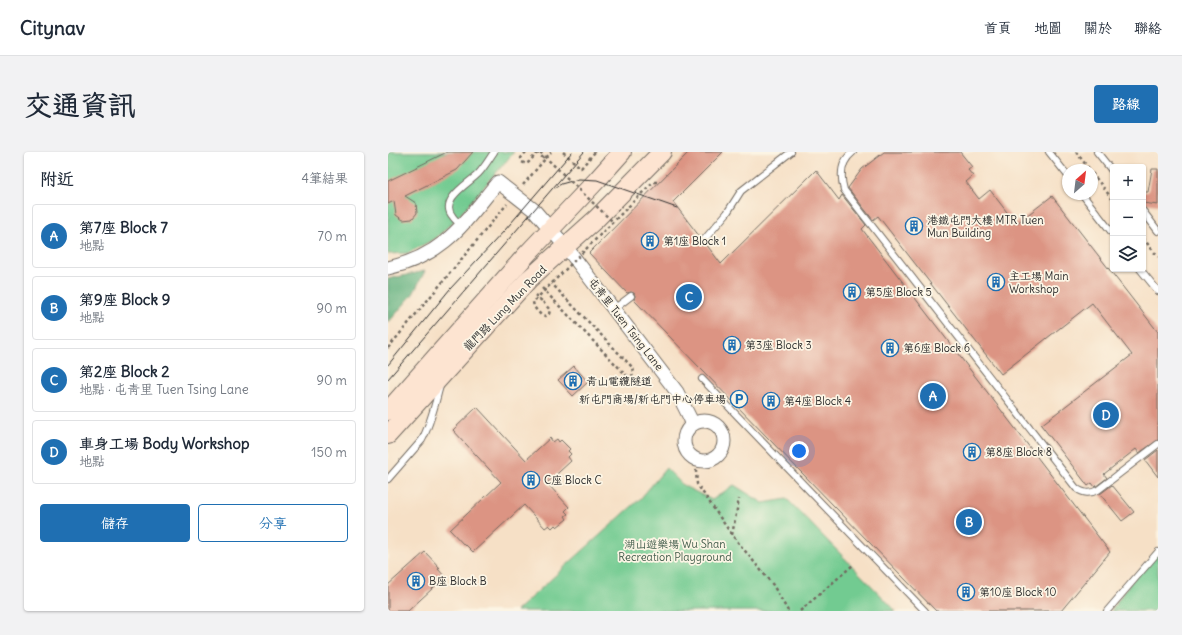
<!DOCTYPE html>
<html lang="zh-TW">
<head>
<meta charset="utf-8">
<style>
	:root { --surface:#fff; --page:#f2f2f3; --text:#1f2937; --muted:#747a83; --line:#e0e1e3; --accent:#1f6fb2 }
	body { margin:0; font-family:Delius,"LXGW WenKai TC",sans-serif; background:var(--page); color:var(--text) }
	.controls { position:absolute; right:12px; top:12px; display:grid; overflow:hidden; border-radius:4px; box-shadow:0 1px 3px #0004 }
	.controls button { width:36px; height:36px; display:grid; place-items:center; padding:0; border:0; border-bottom:1px solid var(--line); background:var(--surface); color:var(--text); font:20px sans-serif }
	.compass { position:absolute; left:674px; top:12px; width:36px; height:36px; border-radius:50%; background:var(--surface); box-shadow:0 1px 3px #0004; rotate:28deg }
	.you { position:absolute; left:411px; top:299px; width:14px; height:14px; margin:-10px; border:3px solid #fff; border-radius:50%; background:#1a73e8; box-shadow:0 0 0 6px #1a73e833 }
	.badge { display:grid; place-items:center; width:26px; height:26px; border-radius:50%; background:var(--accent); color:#fff; font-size:13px; font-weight:700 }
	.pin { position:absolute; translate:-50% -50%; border:2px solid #fff; box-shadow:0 1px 4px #0006 }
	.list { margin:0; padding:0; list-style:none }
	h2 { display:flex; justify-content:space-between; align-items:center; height:52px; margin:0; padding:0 16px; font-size:17px }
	h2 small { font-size:13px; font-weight:400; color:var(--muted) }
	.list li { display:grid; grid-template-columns:26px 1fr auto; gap:12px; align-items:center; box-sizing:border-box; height:64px; margin:0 8px 8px; padding:0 8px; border:1px solid var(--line); border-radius:4px }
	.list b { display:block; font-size:15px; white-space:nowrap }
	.list p { margin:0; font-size:13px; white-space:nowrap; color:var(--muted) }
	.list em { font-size:13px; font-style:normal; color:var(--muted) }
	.actions { display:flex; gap:8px; padding:12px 16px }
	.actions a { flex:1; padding:9px 0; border:1px solid var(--accent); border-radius:4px; text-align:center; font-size:14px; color:var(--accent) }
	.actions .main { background:var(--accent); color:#fff }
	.icon { flex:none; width:22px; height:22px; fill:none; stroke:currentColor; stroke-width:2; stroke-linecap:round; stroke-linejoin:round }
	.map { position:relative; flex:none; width:770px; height:459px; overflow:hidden; border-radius:4px }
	header { display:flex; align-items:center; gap:24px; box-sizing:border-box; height:56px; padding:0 20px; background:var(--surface); border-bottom:1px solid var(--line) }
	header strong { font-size:19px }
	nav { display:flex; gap:22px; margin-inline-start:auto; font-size:14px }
	.intro { display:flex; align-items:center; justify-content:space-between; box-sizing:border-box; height:96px; padding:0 24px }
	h1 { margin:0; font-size:28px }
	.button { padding:10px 18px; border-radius:4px; background:var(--accent); color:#fff; font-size:14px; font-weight:700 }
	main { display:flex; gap:24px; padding:0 24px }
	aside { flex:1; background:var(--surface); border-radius:4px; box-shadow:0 1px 3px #0004 }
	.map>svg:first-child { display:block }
</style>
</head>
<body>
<header>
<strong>Citynav</strong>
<nav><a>首頁</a><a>地圖</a><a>關於</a><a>聯絡</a></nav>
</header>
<div class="intro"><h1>交通資訊</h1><a class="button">路線</a></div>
<main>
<aside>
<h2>附近<small>4筆結果</small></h2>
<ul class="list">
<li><span class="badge">A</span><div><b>第7座 Block 7</b><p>地點</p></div><em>70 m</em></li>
<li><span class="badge">B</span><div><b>第9座 Block 9</b><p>地點</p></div><em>90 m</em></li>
<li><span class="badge">C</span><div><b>第2座 Block 2</b><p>地點 · 屯青里 Tuen Tsing Lane</p></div><em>90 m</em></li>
<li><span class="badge">D</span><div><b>車身工場 Body Workshop</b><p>地點</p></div><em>150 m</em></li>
</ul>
<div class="actions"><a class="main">儲存</a><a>分享</a></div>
</aside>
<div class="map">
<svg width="770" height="459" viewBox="0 0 770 459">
	<rect width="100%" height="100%" fill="#fcf5e5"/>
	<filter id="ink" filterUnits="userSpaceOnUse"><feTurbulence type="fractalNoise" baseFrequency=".025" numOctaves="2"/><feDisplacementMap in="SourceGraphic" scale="8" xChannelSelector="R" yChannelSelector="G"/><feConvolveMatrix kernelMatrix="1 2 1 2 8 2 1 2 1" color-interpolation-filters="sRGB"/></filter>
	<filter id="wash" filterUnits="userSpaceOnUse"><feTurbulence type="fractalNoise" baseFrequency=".012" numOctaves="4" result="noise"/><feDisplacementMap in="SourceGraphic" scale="16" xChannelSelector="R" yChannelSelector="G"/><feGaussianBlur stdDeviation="0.9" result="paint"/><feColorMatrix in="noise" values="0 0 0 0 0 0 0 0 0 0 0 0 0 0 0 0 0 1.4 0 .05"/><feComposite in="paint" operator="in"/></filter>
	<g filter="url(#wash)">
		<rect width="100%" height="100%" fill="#f6e0c6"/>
		<!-- green -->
		<g fill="#72cb91" stroke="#4e7b5e">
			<polygon points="0,0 126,0 70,65 48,86 20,101 0,102"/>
			<polygon points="278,316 296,334 324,348 346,333 375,351 399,347 508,459 128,459 253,346"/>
			<polygon points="770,397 770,459 723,459 745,427"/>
		</g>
		<!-- forest -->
		<polygon fill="#5daf7b" stroke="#446d53" points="37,119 25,142 0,171 0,127"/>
		<g id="blocks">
			<!-- building -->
			<g fill="#dc9483">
				<polygon points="59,0 85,0 69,18 17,44 28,51 29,61 24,67 15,68 8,63 6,49 0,52 0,29"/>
				<polygon points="301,0 335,0 285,50 312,85 311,89 312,92 315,93 318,92 333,112 428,18 451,48 454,43 478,73 474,77 722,400 673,459 548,459 246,148 247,144 246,141 243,140 239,141 201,101"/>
				<polygon points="496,0 572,0 584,15 580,18 585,24 578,30 591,47 602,38 628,72 664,44 770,180 770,288 751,301 748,297 716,322 719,326 707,335 704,331 700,334 653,273 744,203 704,151 613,222 490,64 485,68 460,36 474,17"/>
				<polygon points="764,17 770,17 770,53 755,51 755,40 760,40"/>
				<polygon points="186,214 200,230 185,244 170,228"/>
				<polygon points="89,255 138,308 162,286 165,290 169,287 171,290 173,288 182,297 180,299 183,302 180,305 183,309 159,331 181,355 177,359 180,362 177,364 179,367 169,375 167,373 164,376 161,373 157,376 136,353 85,400 78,393 77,394 62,378 113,330 65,278"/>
				<polygon points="770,298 770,325 757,308"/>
				<polygon points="724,333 746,360 734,369 712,342"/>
				<polygon points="37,400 52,416 50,417 57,425 20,459 0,459 0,433"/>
			</g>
		</g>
	</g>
	<g filter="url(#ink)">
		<use href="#blocks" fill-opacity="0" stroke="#726a61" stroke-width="1"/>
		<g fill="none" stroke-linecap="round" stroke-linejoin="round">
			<defs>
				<g id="lane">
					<path d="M 465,0 C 452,10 452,24 456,38 L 688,336 C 696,342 702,342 710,338 L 770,292"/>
					<polyline points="661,0 680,24"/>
					<polyline points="709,0 725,20"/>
					<polyline points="694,42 725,82"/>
					<polyline points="755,59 770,79"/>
					<path d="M 74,74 C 71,71 67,68 65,65 C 50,48 80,32 90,22 C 96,16 101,7 106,0"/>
					<polyline points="315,89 339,61 353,39 403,0"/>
					<polyline points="752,117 770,139"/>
					<polyline points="226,157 243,144"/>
					<polyline points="314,227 537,459"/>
					<path d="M 0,327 L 34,288 C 43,271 47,252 52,234"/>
					<polyline points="719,459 770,400"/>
				</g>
				<g id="street">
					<path d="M 0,116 C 57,103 75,72 110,30 L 146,58 L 178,95 L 289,240 L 305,272"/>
					<circle cx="316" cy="289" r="20"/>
				</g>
				<g id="secondary">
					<polyline points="0,259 140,101 209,28 234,0"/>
					<polyline points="0,283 141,127 208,67 274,0"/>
				</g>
			</defs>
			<!-- lane casing -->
			<use href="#lane" stroke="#726a61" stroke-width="8"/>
			<!-- street casing -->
			<use href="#street" stroke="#726a61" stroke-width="15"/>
			<!-- secondary casing -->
			<use href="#secondary" stroke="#726a61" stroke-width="20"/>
			<!-- path -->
			<g stroke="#726a61" stroke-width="2.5" stroke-dasharray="3 3" stroke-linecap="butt">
				<polyline points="149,0 156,7"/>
				<polyline points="175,0 193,16 207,0"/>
				<polyline points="688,0 702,18"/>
				<polyline points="704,21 725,48"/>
				<polyline points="135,33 163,0"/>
				<polyline points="755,86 770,105"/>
				<polyline points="154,136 238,223 240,224 244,224 246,220 245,216 164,132"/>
				<polyline points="147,143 155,150"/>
				<polyline points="0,196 119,52"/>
				<polyline points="307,306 309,332 344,383 385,433 400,459"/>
				<polyline points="344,383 351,347"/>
				<polyline points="412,459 465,413"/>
			</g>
			<!-- lane -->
			<use href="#lane" stroke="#fff" stroke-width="6"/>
			<!-- street -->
			<use href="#street" stroke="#fff" stroke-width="13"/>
			<!-- secondary -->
			<use href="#secondary" stroke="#fde4d1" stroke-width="18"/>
			<!-- tram -->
			<g stroke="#2b2b2b" stroke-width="1">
				<polyline points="167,36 173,32 191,27 209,28 289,56"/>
				<polyline points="0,213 62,137 117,78 184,0"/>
				<polyline points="0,227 196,0"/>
			</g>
			<!-- path-bridge -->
			<g stroke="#726a61" stroke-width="2.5" stroke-dasharray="3 3" stroke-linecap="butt">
				<polyline points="138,0 133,6 134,10 138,12 141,10 150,0"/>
				<polyline points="152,0 225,70"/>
				<polyline points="155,150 162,158 161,162 158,164 153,163 146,155 145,150 265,30 269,30"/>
			</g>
		</g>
	</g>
	<!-- icons -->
	<defs>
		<symbol id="building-ring" viewBox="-11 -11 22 22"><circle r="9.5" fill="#fcf5e5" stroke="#1f6fb2" stroke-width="1.5"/><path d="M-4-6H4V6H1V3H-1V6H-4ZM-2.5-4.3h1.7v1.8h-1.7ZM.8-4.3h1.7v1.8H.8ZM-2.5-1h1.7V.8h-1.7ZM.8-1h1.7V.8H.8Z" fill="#1f6fb2"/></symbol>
		<symbol id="parking-ring" viewBox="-11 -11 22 22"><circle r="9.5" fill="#fcf5e5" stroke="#1f6fb2" stroke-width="1.5"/><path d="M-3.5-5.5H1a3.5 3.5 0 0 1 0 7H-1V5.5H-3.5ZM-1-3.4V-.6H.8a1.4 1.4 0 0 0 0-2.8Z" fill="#1f6fb2"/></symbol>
	</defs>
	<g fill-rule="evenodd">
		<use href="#building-ring" x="516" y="64" width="20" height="20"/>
		<use href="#building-ring" x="252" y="79" width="20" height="20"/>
		<use href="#building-ring" x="598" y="120" width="20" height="20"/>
		<use href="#building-ring" x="454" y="130" width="20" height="20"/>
		<use href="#building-ring" x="334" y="183" width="20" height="20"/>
		<use href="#building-ring" x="492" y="186" width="20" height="20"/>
		<use href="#building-ring" x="175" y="219" width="20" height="20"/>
		<use href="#parking-ring" x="341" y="237" width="20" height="20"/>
		<use href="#building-ring" x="373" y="239" width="20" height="20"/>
		<use href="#building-ring" x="574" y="290" width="20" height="20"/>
		<use href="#building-ring" x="133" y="318" width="20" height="20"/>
		<use href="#building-ring" x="18" y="419" width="20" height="20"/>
		<use href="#building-ring" x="568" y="430" width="20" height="20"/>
	</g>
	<g text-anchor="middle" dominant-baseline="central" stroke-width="3.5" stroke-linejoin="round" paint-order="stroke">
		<!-- poi labels -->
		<g font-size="11" fill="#2b2b2b" stroke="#fcf5e5" text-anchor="start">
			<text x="539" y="68">港鐵屯門大樓 MTR Tuen<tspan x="539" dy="13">Mun Building</tspan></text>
			<text x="275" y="89">第1座 Block 1</text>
			<text x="621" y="124">主工場 Main<tspan x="621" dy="13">Workshop</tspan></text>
			<text x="477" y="140">第5座 Block 5</text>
			<text x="357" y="193">第3座 Block 3</text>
			<text x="515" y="196">第6座 Block 6</text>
			<text x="198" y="229">青山電纜隧道</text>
			<text x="338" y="247" text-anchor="end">新屯門商場/新屯門中心停車場</text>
			<text x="396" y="249">第4座 Block 4</text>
			<text x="597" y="300">第8座 Block 8</text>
			<text x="156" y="328">C座 Block C</text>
			<text x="41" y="429">B座 Block B</text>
			<text x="591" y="440">第10座 Block 10</text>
		</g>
		<!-- street labels -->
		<g font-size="11" fill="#2b2b2b" stroke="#fcf5e5">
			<text transform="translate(117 156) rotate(-46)">龍門路 Lung Mun Road</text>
			<text transform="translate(238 172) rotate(52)">屯青里 Tuen Tsing Lane</text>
		</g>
		<!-- park labels -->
		<g font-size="11" fill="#405b4a" stroke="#fcf5e5">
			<text x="287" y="392">湖山遊樂場 Wu Shan<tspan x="287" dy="13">Recreation Playground</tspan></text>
		</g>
	</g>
</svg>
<div class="controls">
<button>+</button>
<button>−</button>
<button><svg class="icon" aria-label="layers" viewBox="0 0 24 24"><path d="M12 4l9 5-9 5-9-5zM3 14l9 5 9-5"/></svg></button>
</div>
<svg class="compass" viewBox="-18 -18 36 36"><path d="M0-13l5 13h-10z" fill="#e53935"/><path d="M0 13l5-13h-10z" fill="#747a83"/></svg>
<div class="you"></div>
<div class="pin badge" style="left:545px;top:244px">A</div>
<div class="pin badge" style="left:581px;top:370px">B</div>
<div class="pin badge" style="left:301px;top:145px">C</div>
<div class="pin badge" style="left:718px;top:263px">D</div>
</div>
</main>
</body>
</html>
